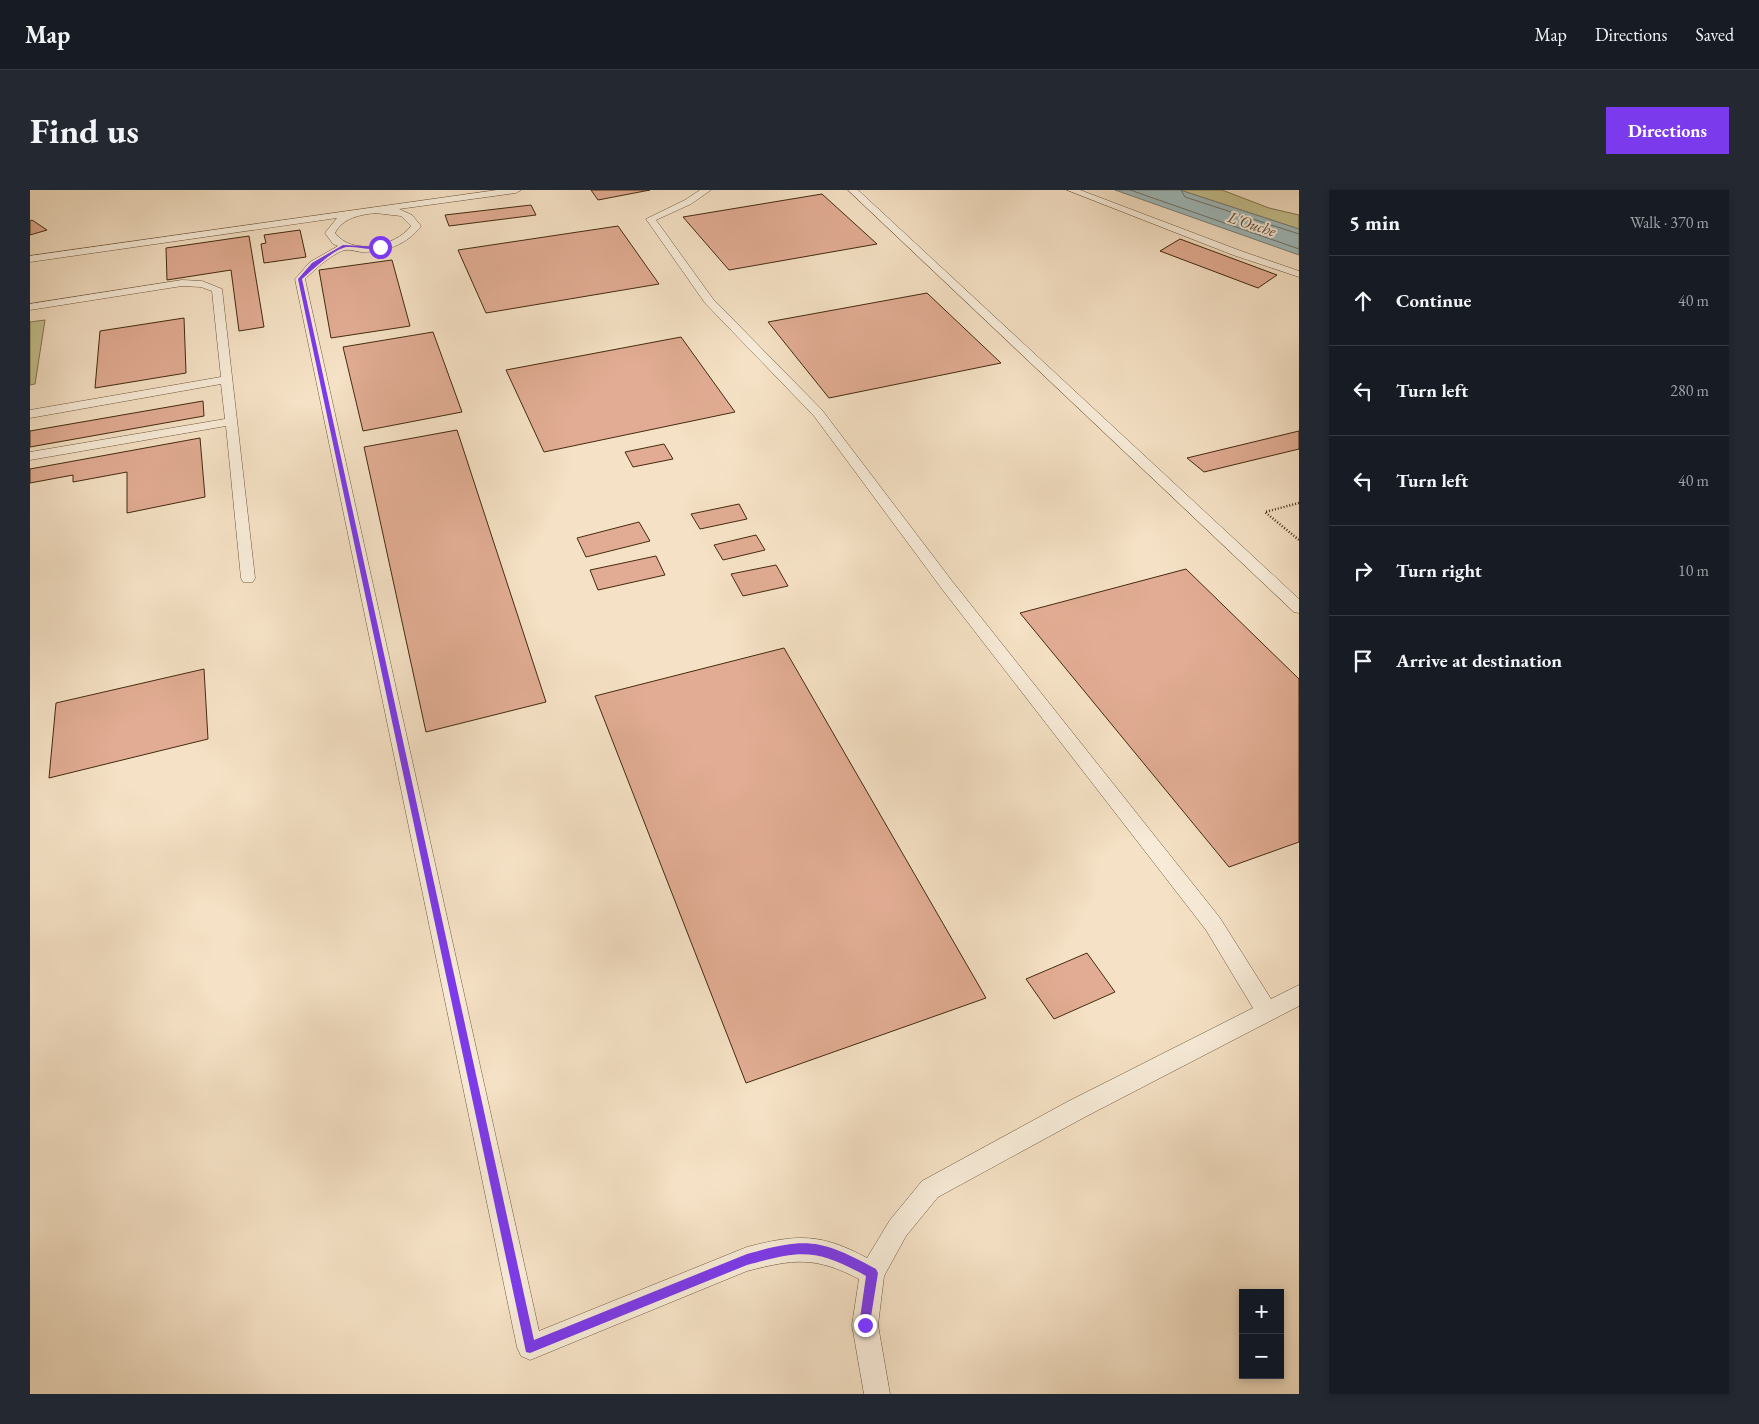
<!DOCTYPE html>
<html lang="en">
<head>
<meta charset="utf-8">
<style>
	:root { --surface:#171b24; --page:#242831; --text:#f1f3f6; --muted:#9ea1a6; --line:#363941; --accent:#7c3aed }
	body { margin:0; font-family:"EB Garamond",serif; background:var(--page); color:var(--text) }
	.controls { position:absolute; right:15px; bottom:15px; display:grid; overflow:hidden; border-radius:0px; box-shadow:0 2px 8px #0003 }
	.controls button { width:45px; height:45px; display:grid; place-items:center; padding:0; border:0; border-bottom:1px solid var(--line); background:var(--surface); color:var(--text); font:25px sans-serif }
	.stop { position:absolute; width:15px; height:15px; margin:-11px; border:4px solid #7c3aed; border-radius:50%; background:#fff }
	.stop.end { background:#7c3aed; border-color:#fff; box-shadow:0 1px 5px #0008 }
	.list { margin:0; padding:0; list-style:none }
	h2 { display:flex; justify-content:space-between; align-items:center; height:65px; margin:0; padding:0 20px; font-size:21px }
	h2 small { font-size:16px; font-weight:400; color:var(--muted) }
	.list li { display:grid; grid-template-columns:32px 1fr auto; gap:15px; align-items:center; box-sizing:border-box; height:90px; padding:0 20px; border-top:1px solid var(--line) }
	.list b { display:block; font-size:19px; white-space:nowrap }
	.list em { font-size:16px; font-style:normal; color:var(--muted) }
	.icon { flex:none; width:28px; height:28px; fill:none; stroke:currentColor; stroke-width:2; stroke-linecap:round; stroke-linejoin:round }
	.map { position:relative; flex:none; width:1269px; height:1204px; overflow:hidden; border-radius:0px }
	header { display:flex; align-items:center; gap:30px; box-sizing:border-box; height:70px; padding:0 25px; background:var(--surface); border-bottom:1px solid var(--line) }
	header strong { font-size:24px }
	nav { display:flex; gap:28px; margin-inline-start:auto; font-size:18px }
	.intro { display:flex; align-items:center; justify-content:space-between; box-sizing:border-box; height:120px; padding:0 30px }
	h1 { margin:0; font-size:35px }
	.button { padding:12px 22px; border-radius:0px; background:var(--accent); color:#fff; font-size:18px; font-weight:700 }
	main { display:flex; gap:30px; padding:0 30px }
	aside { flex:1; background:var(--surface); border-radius:0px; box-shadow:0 2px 8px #0003 }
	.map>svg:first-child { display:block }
</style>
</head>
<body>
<header>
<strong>Map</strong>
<nav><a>Map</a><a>Directions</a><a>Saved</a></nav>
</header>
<div class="intro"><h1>Find us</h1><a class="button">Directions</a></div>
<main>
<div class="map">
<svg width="1269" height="1204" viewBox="0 0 1269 1204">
	<rect width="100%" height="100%" fill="#f5e1c5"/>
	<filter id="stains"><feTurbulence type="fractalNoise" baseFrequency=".004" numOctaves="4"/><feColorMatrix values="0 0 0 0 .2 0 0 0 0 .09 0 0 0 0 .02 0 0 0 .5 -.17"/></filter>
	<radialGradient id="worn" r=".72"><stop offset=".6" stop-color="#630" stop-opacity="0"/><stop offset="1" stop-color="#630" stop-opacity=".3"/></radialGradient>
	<!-- green -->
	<g fill="#c4c18f" stroke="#84764f">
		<polygon points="1150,0 1192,0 1239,18 1269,25 1269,39"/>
		<polygon points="15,130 5,194 0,195 0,132"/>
	</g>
	<!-- water -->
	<polygon fill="#9fbbbd" stroke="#7b8177" points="1085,0 1150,0 1269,39 1269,65"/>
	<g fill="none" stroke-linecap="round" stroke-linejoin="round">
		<!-- shore -->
		<g stroke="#727366" stroke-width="1">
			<polyline points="1100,0 1269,59"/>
			<polyline points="1151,0 1155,7 1269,44"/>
		</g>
	</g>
	<!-- building -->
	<g fill="#e1ac93" stroke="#442b0f">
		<polygon points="561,0 620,0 568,10"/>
		<polygon points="792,4 847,54 699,80 653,27"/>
		<polygon points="501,15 506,25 419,36 415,25"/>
		<polygon points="2,30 17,40 0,45 0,31"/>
		<polygon points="588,36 629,94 456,123 428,60"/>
		<polygon points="270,40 276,67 234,73 231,54 236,53 234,45"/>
		<polygon points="219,46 234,137 209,141 201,80 137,90 136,58"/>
		<polygon points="1150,49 1247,85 1228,98 1130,61"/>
		<polygon points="362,70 380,136 301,148 289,80"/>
		<polygon points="897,103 971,173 799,208 738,132"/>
		<polygon points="154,128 156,183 65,198 70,141"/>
		<polygon points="403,142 432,222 333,241 313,157"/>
		<polygon points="651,147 705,222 514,262 476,180"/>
		<polygon points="173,211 174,226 0,257 0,241"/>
		<polygon points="427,240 516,512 396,542 334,257"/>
		<polygon points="1269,241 1269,259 1174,282 1157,268"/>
		<polygon points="170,248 175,307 97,323 97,282 43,292 43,285 0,293 0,279"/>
		<polygon points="634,254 643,269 603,277 595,262"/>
		<polygon points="709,314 717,329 670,339 661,324"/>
		<polygon points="609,332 620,351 556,367 547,348"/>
		<polygon points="726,345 735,360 693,370 684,355"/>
		<polygon points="626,366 635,385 568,400 560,380"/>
		<polygon points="746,375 758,396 713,406 701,384"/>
		<polygon points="1156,379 1269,489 1269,652 1199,677 990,423"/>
		<polygon points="754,458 956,808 716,893 565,506"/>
		<polygon points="174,479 178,549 19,588 26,513"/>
		<polygon points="1057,763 1085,802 1024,829 996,789"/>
	</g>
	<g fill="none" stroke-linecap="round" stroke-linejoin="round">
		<defs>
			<g id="service">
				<path d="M 467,0 L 491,0 L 486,3 L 369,19 L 382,25 L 391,36 C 377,55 355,62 332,62 C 327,62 321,59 316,60 C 305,61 283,81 275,89 L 509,1141 L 717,1057 C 767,1044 791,1043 837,1068 L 860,1030 L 892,991 L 1037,912 L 1223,818 L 1176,740 L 912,399 L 784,226 L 675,113 L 616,29 L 655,10 L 670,0 L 681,0 L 661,14 L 626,30 L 683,109 L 792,220 L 922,391 L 1190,728 L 1241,809 L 1269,795 L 1269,816 L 1053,928 L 908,1007 L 876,1046 L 854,1086 L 848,1135 L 860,1204 L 834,1204 L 822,1135 L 829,1089 C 785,1066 764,1069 717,1081 L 500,1170 L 491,1166 L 487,1157 L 265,89 L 280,72 L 308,56 L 303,54 L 295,43 L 307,28 L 0,72 L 0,66 ZM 345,23 L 371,26 L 381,36 C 365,57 322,66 305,43 C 313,28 329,25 345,23 Z"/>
				<polygon points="818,0 828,0 1269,409 1269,423 1264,422"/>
				<polygon points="1037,0 1050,0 1211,61 1269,81 1269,87 1203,65"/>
				<polygon points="152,90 172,91 192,99 225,388 223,392 213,392 211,388 196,236 0,270 0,262 195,229 191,194 0,228 0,220 191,187 182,101 171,97 152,96 0,120 0,114"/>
			</g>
		</defs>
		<!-- service casing -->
		<use href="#service" stroke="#70583c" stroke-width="1"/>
		<!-- path -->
		<polyline stroke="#442b0f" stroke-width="2.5" stroke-dasharray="1 2" stroke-linecap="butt" points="1269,313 1235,322 1269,350"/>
		<!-- service -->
		<use href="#service" fill="#f8ecd9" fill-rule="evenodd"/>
	</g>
	<!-- route -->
	<path fill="#7c3aed" d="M 313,55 L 353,57 C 341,62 329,56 317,57 C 305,58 281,81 272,89 L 504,1150 L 717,1064 C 777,1047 791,1049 846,1079 L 848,1083 L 839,1139 L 835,1141 L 831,1139 L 829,1135 L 836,1086 C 786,1058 771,1060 717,1075 L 500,1163 L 496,1162 L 268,89 L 282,73 Z"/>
	<g text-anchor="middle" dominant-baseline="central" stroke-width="4" stroke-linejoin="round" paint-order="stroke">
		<!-- far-water labels -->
		<g font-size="16" font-style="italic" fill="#5b4f3a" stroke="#f8ecd9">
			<text transform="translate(1222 34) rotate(18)">L'Ouche</text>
		</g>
	</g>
	<rect width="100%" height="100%" filter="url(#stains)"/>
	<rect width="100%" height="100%" fill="url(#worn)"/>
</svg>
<div class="controls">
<button>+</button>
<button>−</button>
</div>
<div class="stop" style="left:350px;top:57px"></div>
<div class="stop end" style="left:835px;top:1135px"></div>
</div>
<aside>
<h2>5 min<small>Walk · 370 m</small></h2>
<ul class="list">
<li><svg class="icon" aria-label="ahead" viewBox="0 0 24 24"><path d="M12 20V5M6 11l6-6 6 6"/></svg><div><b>Continue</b></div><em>40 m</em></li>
<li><svg class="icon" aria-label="left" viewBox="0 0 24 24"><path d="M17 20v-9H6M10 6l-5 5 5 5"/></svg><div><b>Turn left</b></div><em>280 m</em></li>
<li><svg class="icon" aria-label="left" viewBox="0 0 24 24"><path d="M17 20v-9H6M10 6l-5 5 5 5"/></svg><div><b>Turn left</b></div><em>40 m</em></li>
<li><svg class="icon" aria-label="right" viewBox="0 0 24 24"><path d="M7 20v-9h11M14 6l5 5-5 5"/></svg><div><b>Turn right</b></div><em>10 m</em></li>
<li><svg class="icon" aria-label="arrive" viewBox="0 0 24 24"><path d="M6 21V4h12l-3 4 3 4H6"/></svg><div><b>Arrive at destination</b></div></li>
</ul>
</aside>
</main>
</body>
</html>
